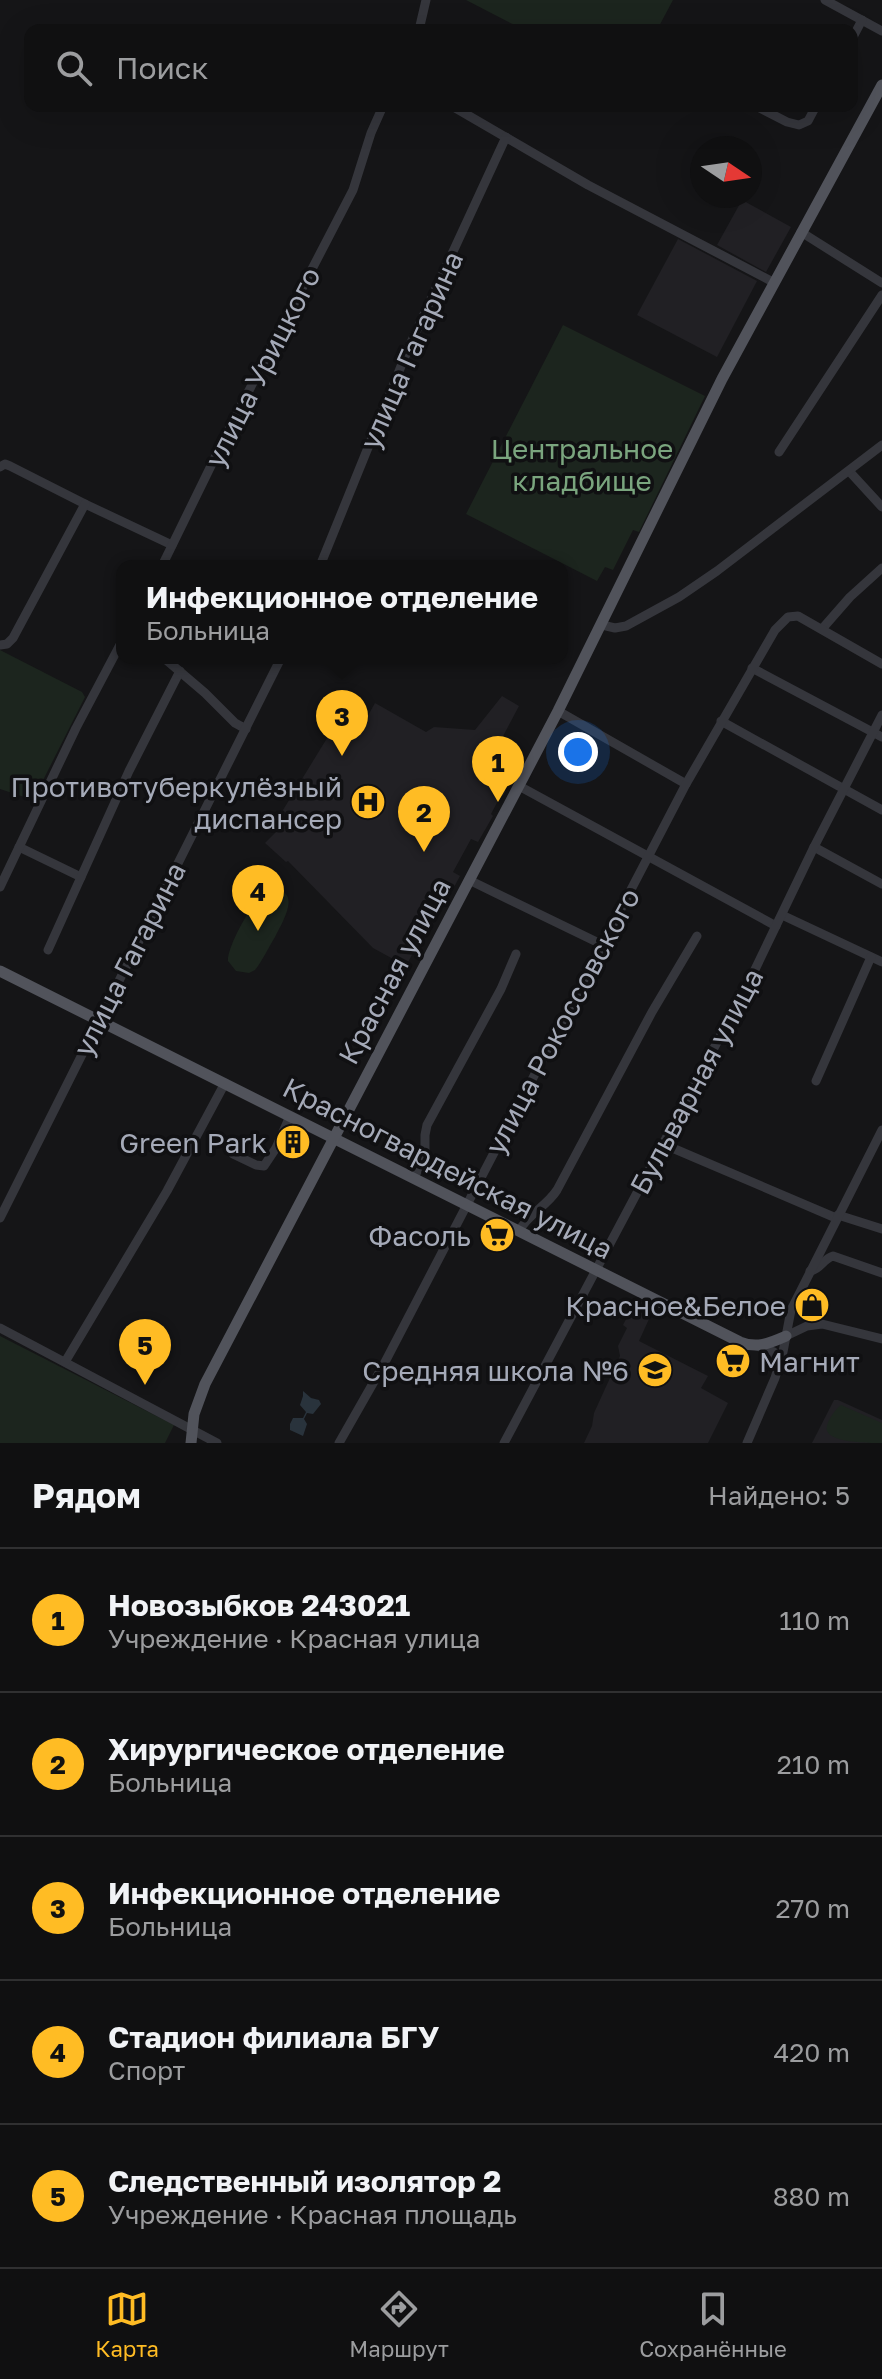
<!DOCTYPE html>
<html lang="ru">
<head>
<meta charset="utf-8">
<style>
	:root { --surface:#101011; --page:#19191a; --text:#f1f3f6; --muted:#9c9d9f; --line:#303031; --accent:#ffbc24 }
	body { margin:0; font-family:"Golos Text",sans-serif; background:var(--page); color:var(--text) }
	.compass { position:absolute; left:690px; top:136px; width:72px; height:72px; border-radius:50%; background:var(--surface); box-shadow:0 8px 32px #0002; rotate:103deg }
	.you { position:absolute; left:578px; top:752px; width:28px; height:28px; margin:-20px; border:6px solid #fff; border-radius:50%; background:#1a73e8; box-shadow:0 0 0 12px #1a73e833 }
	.badge { display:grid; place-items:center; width:52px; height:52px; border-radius:50%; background:var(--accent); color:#111; font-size:26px; font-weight:700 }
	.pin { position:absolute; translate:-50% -66px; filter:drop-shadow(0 2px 4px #0008) }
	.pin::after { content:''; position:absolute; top:42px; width:28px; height:24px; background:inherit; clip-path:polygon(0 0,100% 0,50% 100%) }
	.popup { position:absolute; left:116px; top:560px; width:452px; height:104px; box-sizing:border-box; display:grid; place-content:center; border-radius:16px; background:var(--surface); filter:drop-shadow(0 2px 6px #0005); font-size:26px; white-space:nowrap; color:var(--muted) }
	.popup b { font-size:30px; color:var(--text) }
	.popup::after { content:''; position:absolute; left:50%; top:100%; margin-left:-16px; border:16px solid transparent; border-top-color:var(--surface) }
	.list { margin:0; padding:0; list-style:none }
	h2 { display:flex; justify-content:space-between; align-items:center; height:104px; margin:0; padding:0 32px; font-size:34px }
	h2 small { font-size:26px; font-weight:400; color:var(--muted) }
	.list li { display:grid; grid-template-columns:52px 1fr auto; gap:24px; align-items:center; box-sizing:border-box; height:144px; padding:0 32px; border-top:2px solid var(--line) }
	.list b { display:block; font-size:30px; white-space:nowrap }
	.list p { margin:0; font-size:26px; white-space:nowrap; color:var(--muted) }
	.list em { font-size:26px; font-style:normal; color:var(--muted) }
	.icon { flex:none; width:44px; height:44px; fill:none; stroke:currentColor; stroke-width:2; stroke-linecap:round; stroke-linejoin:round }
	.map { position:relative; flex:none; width:882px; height:1443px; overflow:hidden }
	.search { position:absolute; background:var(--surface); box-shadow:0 8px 32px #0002; left:24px; right:24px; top:24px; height:88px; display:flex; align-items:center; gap:20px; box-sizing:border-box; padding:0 28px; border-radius:16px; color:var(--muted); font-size:30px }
	.sheet { height:824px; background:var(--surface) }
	nav { display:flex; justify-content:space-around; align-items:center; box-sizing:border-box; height:112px; border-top:2px solid var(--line); background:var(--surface); font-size:22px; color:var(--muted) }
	nav a { display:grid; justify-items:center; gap:4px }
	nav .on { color:var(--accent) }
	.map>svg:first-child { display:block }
</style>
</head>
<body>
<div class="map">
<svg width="882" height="1443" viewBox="0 0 882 1443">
	<rect width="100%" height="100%" fill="#151517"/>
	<!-- built -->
	<g fill="#212024">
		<polygon points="742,200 791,227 766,272 717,245"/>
		<polygon points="678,239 757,281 717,357 637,315"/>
		<polygon points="502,696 519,706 484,772 480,770 477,775 506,791 503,796 501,795 491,814 493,816 478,842 471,839 453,872 460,876 439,915 426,908 421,917 430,921 406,966 373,948 288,861 286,862 265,843 290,818 283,810 340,717 361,728 375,703 426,732 434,727 475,730"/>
		<polygon points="636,1300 654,1308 639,1341 708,1376 701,1388 728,1403 708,1443 584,1443 592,1426 594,1413 620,1356 618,1346 627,1328 623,1325"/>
		<polygon points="834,1400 838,1400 882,1420 882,1443 812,1443"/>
	</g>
	<!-- green -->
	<g fill="#1c251e">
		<polygon points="466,0 673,0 657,30 524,30"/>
		<polygon points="563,325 705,396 639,532 633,530 613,570 605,567 597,581 466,514"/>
		<polygon points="0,650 82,692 85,697 33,800 0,789"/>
		<path d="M 269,889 C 304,888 283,921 275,937 C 268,948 263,960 255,970 L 249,973 L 236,971 L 228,961 C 227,946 255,896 269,889 Z"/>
		<polygon points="0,1336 174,1425 165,1443 0,1443"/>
		<path d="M 841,1405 L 882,1423 L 882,1443 C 869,1443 822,1443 827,1426 C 829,1418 835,1410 841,1405 Z"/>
	</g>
	<!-- water -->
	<polygon fill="#29333c" points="303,1391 311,1398 319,1400 321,1404 313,1414 307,1413 304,1419 307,1424 303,1436 290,1430 290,1424 293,1418 303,1418 306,1412 300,1405 303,1396"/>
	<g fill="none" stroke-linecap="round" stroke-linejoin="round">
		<!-- minor -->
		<g stroke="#35363c" stroke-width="9">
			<polyline points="825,0 882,31"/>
			<polyline points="419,30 426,0"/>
			<polyline points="852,39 862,20"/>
			<polyline points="452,106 588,185 773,282"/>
			<polyline points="756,106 787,122 799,125 808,121 816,106"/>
			<polyline points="801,232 882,283"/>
			<polyline points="779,452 882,295"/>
			<polyline points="0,467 5,464 10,466 85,504 172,545"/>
			<polyline points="849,471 882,507"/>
			<polyline points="162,566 229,429 353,190 371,133 383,106"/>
			<polyline points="320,566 408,349 506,137"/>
			<polyline points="602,625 615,628 626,626 679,597 717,571 882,445"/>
			<polyline points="822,629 850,597 882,568"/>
			<polyline points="0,645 7,644 13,638 85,504"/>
			<polyline points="164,658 205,693 235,723 246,729"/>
			<polyline points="752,668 882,737"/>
			<polyline points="558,711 686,784"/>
			<polyline points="721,721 882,810"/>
			<polyline points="519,786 776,926"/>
			<polyline points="19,847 81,877"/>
			<polyline points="814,847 882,884"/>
			<polyline points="469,880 603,945"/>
			<polyline points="0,887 76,728 122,641"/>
			<polyline points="782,915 882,962"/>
			<polyline points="48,950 129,771 180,671"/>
			<polyline points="816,1081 871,957"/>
			<polyline points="663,1144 836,1218"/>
			<polyline points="233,1154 256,1165 264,1166 276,1148 290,1116"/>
			<polyline points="414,1178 425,1154 425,1135 427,1125 501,989 516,954"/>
			<polyline points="838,1215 882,1229"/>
			<polyline points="0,1218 281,658"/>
			<path d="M 519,1231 C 528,1214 547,1206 557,1190 L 652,1012 L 697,936"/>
			<path d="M 810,1271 C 820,1270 823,1259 833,1256 L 882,1273"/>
			<polyline points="0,1328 217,1443"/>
			<polyline points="786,1336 807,1326 822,1324 882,1339"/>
			<polyline points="757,1346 774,1352 778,1366"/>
			<polyline points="65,1362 167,1191 225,1083"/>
			<polyline points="339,1443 384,1364 686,784 775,630 788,617 798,616 882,664"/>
			<polyline points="504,1443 748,984 814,847 882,715"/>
			<polyline points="747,1443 775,1378 783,1352 791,1310 882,1130"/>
		</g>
		<!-- major -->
		<g stroke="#51535b" stroke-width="11">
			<path d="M 0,971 L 740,1342 C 757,1349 770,1343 786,1336"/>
			<polyline points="191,1443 194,1414 205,1384 558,711 722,379 882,85"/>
		</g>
	</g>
	<!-- icons -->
	<defs>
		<symbol id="hospital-disc" viewBox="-11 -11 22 22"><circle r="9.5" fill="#ffbc24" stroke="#101012"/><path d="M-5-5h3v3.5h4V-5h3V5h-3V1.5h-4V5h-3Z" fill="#111"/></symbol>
		<symbol id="building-disc" viewBox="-11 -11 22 22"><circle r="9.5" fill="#ffbc24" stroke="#101012"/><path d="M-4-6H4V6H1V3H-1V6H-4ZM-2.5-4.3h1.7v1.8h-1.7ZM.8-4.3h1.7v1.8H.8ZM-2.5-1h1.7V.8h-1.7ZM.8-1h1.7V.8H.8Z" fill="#111"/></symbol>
		<symbol id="supermarket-disc" viewBox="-11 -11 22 22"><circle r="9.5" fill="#ffbc24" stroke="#101012"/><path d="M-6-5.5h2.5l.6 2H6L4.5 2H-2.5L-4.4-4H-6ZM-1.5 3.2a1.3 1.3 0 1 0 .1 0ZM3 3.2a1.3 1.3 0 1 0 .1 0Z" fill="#111"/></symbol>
		<symbol id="shop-disc" viewBox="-11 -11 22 22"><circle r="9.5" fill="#ffbc24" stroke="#101012"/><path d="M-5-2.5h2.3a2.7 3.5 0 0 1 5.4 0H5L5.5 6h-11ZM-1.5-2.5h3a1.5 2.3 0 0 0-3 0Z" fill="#111"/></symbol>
		<symbol id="school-disc" viewBox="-11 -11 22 22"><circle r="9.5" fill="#ffbc24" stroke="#101012"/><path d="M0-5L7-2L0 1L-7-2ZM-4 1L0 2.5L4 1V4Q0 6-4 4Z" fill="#111"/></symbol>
	</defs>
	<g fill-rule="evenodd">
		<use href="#hospital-disc" x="348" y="782" width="40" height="40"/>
		<use href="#building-disc" x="273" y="1122" width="40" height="40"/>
		<use href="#supermarket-disc" x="477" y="1215" width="40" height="40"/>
		<use href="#shop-disc" x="792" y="1285" width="40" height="40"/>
		<use href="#supermarket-disc" x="713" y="1341" width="40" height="40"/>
		<use href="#school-disc" x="635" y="1350" width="40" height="40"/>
	</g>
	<g text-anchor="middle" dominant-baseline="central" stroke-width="7" stroke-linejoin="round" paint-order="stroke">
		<!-- street labels -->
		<g font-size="28" fill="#a5aab8" stroke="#101012">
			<text transform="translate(411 350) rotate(-66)">улица Гагарина</text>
			<text transform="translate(262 367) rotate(-63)">улица Урицкого</text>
			<text transform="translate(129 959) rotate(-63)">улица Гагарина</text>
			<text transform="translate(394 971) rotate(-62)">Красная улица</text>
			<text transform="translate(562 1021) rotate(-62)">улица Рокоссовского</text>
			<text transform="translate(696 1081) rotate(-62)">Бульварная улица</text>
			<text transform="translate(448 1168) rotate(27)">Красногвардейская улица</text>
		</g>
		<!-- park labels -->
		<g font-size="28" fill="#7aa57e" stroke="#101012">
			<text x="582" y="448">Центральное<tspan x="582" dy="32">кладбище</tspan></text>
		</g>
		<!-- poi labels -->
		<g font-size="28" fill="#a5aab8" stroke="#101012" text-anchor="end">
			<text x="342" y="786">Противотуберкулёзный<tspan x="342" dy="32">диспансер</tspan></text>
			<text x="267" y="1142">Green Park</text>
			<text x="471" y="1235">Фасоль</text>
			<text x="786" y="1305">Красное&amp;Белое</text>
			<text x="759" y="1361" text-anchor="start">Магнит</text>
			<text x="629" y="1370">Средняя школа №6</text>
		</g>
	</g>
</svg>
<svg class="compass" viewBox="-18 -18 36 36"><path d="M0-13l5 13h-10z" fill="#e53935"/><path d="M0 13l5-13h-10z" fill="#9c9d9f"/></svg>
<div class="you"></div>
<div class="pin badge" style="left:498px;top:802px">1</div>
<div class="pin badge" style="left:424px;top:852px">2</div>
<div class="pin badge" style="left:342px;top:756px">3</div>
<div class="popup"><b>Инфекционное отделение</b>Больница</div>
<div class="pin badge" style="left:258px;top:931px">4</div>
<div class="pin badge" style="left:145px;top:1385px">5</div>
<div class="search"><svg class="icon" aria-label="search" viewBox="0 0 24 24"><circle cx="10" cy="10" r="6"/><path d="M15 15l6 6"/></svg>Поиск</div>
</div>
<section class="sheet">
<h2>Рядом<small>Найдено: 5</small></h2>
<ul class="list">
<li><span class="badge">1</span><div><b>Новозыбков 243021</b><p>Учреждение · Красная улица</p></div><em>110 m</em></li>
<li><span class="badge">2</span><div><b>Хирургическое отделение</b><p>Больница</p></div><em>210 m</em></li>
<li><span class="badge">3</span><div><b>Инфекционное отделение</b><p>Больница</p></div><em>270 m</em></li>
<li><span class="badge">4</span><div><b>Стадион филиала БГУ</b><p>Спорт</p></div><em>420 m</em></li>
<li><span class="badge">5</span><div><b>Следственный изолятор 2</b><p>Учреждение · Красная площадь</p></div><em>880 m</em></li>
</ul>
</section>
<nav>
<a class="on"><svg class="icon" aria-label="map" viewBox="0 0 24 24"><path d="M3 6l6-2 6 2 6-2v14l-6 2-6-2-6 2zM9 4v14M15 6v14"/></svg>Карта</a>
<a><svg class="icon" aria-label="directions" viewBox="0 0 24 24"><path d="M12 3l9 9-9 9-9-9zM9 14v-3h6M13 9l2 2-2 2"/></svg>Маршрут</a>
<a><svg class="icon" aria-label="saved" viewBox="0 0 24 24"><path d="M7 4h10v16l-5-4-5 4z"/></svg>Сохранённые</a>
</nav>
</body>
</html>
